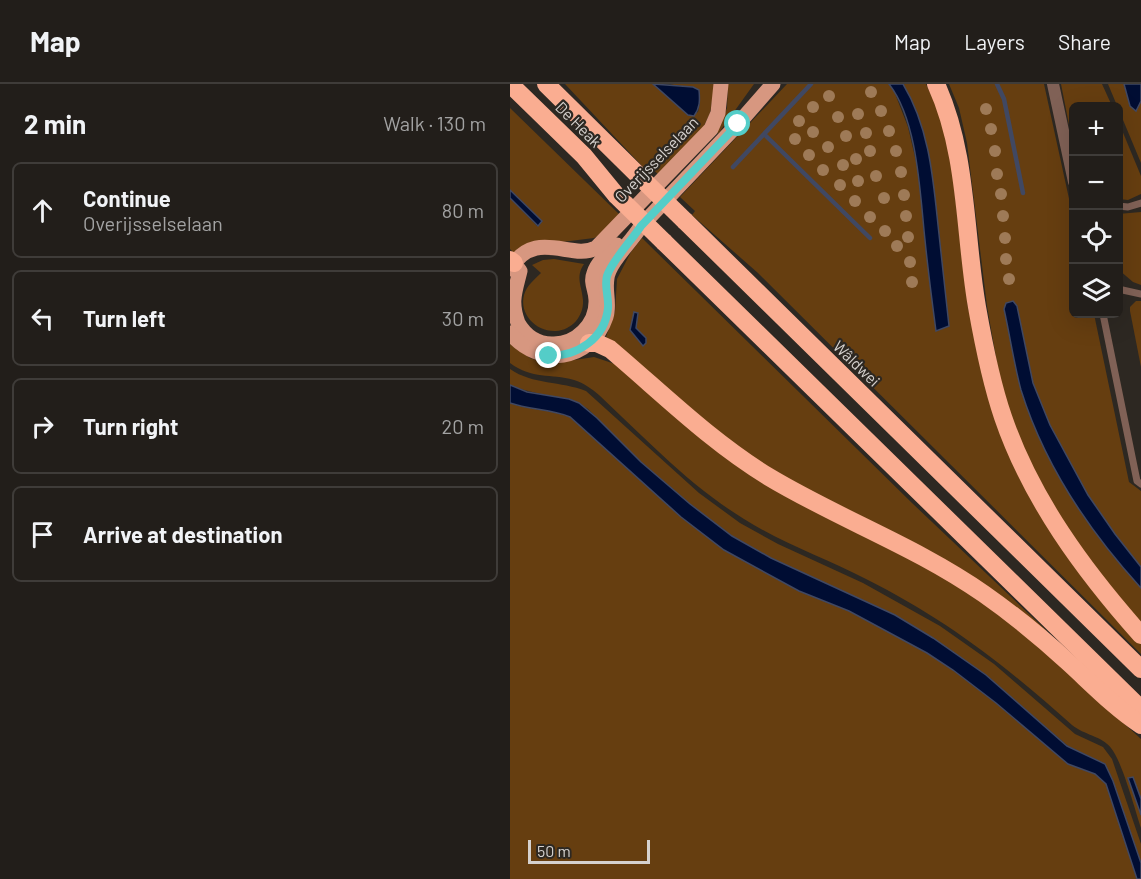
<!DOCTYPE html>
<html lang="en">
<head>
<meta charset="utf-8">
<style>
	:root { --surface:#221e1a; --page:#2e2b27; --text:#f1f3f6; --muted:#a2a2a2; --line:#3f3c39 }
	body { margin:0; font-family:Barlow,sans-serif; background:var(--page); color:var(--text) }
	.controls { position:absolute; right:18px; top:18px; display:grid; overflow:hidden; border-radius:9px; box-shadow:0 6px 24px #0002 }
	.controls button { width:54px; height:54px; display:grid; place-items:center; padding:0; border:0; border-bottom:2px solid var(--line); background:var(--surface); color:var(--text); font:30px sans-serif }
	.scale { position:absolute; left:18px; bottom:15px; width:122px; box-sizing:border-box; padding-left:6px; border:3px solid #d5d1ce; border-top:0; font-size:16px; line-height:21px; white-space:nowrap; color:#d5d1ce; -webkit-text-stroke:4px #2d2822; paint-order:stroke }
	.stop { position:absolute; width:18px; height:18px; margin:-14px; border:4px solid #54cdc8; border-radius:50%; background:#fff }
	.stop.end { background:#54cdc8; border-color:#fff; box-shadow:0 2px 6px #0008 }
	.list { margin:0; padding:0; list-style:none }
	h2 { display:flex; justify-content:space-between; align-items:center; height:78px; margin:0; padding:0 24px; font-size:26px }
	h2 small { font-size:20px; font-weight:400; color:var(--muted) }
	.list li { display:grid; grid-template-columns:39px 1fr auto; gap:18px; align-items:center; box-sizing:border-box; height:96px; margin:0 12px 12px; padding:0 12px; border:2px solid var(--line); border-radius:9px }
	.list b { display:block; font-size:22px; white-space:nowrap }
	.list p { margin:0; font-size:20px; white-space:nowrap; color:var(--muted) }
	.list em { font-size:20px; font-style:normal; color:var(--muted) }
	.icon { flex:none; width:33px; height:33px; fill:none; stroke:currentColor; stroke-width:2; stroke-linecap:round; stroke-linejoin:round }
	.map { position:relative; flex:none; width:631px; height:795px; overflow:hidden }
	header { display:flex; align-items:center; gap:36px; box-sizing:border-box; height:84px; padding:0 30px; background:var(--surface); border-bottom:2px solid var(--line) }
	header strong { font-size:28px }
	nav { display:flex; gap:33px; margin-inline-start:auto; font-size:21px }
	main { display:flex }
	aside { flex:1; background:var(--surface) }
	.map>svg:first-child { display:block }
</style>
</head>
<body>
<header>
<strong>Map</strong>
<nav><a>Map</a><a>Layers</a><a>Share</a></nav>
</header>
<main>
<aside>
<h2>2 min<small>Walk · 130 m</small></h2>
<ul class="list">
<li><svg class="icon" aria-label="ahead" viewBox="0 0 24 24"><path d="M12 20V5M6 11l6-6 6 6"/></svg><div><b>Continue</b><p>Overijsselselaan</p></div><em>80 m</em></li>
<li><svg class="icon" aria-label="left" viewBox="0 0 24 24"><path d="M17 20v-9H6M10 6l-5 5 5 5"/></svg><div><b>Turn left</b></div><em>30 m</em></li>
<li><svg class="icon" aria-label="right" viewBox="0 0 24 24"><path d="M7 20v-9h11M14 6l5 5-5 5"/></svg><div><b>Turn right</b></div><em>20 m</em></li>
<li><svg class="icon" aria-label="arrive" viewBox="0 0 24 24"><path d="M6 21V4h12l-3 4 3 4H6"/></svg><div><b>Arrive at destination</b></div></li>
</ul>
</aside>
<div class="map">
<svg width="631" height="795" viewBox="0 0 631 795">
	<rect width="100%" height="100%" fill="#2d2822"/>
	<!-- green -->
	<g fill="#663e10">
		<path d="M 55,0 L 143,0 L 178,31 L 188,28 L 190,18 L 189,6 C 180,1 170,3 160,0 L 205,0 L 200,29 L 193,44 L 150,92 L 137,80 L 133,83 Z"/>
		<polygon points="218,0 244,0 208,50 207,47 217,24"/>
		<polygon points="277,0 379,0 384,7 398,43 408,86 427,247 439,241 412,43 393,0 416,0 427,23 435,49 442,84 458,224 495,351 631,557 631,570 248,189 182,131 185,127 170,113"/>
		<path d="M 439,0 L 534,0 L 563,133 L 564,230 L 584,230 L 619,398 L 631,407 L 631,483 C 587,428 543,367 523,298 C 516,274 512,247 507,222 L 503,217 L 496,219 L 494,225 C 500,252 504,280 511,306 C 534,380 579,447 631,504 L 631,543 L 551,438 L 506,353 L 490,296 L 477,222 L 457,59 L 449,24 Z"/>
		<polygon points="551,0 592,0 602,22 564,22 563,61"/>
		<polygon points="598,0 614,0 620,22 626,26 631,17 631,79"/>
		<polygon points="0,24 111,132 90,151 84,154 52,158 4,169 0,165 0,114 27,142 32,137 0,106"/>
		<polygon points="609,39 631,92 631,110 618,116 609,115"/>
		<polygon points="631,128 631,201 623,198 609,186 608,130"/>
		<polygon points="132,154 402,419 538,548 232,370 96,253 105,228 107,195 121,168"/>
		<path d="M 44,175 L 74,180 C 65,193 72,202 73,216 C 74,232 62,246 46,247 C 26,248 9,230 14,211 C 17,201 24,196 31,189 L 22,181 L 33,176 Z"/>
		<polygon points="626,217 631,217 631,283 620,227 620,223"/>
		<path d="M 0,260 L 20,274 L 38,280 L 84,273 L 105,280 L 156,323 L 411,479 L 501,537 L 631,655 L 631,715 L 623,693 L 618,694 L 631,731 L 631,744 C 625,726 612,677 601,664 C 592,652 574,651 562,641 C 496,582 436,535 356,495 C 315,474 272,459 234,435 C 180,402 135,354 89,311 C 82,305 74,299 64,296 C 40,289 23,296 0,279 Z"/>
		<path d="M 0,285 C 23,301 51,297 76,307 L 189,409 L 230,439 L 268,460 L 353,499 L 430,542 L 484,580 L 565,650 L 593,663 L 602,675 L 631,760 L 631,779 L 603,697 L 595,680 L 558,662 L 476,591 L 423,554 L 385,531 L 261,474 L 222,452 L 180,420 L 131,378 L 78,325 C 60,313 23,311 0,301 Z"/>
		<path d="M 0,319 C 20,326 42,325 60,333 L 171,433 L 214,466 L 289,507 L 339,527 L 417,569 L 443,586 L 486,619 L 558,680 L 585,690 L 596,700 L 627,795 L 0,795 Z"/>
	</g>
	<!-- water -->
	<g fill="#000d33" stroke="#404862" stroke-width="1.5">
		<path d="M 143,0 L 183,3 L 189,6 C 190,16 190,24 184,32 L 178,31 Z"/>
		<path d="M 379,0 L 393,0 C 419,43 423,93 428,141 C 432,175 435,208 439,242 L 426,247 C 422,217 418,186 415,156 C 410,110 408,37 379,0 Z"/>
		<polygon points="614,0 631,0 631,17 626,27 620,22"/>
		<polygon points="0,106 32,137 28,142 0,114"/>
		<path d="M 503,217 L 507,222 L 523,299 L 540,341 L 578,411 L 605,450 L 631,483 L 631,504 C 579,447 534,380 511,306 C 504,280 500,252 494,225 L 496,219 Z"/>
		<polygon points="124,228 128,229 126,244 136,254 136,259 133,262 120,246"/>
		<path d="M 0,301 L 17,308 L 59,315 L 69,319 L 87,334 L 131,378 L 180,420 L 222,452 L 261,474 L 385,531 L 423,554 L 476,591 L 557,662 L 595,680 L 603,697 L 631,779 L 631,795 L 627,795 L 596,700 L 585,690 L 558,680 L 486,619 L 443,586 L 417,569 L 339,527 L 289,507 L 214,466 L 171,433 L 60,333 C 42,325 20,326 0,319 Z"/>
		<polygon points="623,693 631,715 631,731 618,694"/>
	</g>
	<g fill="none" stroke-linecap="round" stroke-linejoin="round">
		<!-- stream -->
		<g stroke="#404862" stroke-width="4.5">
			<polyline points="487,0 494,15 513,109"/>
			<polyline points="255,51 360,154"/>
			<polyline points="223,83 301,0"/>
		</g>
		<!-- lane -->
		<g stroke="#806156" stroke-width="7">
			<polyline points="608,122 618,123 631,119"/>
			<polyline points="608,205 631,210"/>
			<polyline points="593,230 627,397 631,400"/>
		</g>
		<!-- street -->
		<polyline stroke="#806156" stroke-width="12" points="543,0 564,98"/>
		<!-- primary -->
		<g stroke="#d79780" stroke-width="15">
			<path d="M 4,179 L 10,187 C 5,208 0,217 8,239 C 15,251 27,260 42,260 C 66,261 87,240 86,216 C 86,206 80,199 84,189 C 88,177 99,169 107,161"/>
			<path d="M 0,185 C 25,143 61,177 86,164 L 201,45 L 208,29 L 211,0"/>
			<path d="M 0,249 C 29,284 81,278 96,233 C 101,218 92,202 99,187 C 105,172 122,157 131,142 L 228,40 L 263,0"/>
		</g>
		<!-- highway -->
		<g stroke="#faad91" stroke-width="18">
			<polyline points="0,0 74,72 106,111"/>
			<polyline points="36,0 127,90"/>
			<path d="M 426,0 C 458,70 454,148 467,223 C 473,257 482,301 493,333 C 521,415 574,487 631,551"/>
			<polyline points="175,137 631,585"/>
			<polyline points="154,158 631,625"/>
			<polyline points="0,176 4,179"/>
			<path d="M 79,259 L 87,259 L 100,265 C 152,309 200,357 259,393 C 329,435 407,463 474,510 C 504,531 532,554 559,579 C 582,600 604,623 631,641"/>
		</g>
		<!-- highway-bridge -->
		<g stroke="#faad91" stroke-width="18">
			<polyline points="127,90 175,137"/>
			<polyline points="106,111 154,158"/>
		</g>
	</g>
	<!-- trees -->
	<g fill="#9e7a57">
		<circle cx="361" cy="8" r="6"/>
		<circle cx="319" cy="12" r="6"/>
		<circle cx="303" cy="23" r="6"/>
		<circle cx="476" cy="25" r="6"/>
		<circle cx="371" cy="27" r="6"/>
		<circle cx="348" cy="30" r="6"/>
		<circle cx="328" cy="33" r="6"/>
		<circle cx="289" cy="37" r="6"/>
		<circle cx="481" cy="45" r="6"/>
		<circle cx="379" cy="47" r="6"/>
		<circle cx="303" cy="48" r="6"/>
		<circle cx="356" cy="49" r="6"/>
		<circle cx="336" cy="52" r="6"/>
		<circle cx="285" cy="55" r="6"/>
		<circle cx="318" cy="63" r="6"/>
		<circle cx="360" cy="67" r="6"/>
		<circle cx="386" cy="67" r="6"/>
		<circle cx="485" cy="67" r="6"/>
		<circle cx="299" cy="71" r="6"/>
		<circle cx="346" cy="75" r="6"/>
		<circle cx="333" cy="81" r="6"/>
		<circle cx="313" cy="86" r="6"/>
		<circle cx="391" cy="88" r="6"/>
		<circle cx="487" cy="90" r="6"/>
		<circle cx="366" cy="92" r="6"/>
		<circle cx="348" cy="97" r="6"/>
		<circle cx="330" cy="101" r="6"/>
		<circle cx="491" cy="110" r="6"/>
		<circle cx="394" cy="111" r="6"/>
		<circle cx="374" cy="114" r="6"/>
		<circle cx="345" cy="117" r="6"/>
		<circle cx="396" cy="132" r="6"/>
		<circle cx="493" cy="132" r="6"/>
		<circle cx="360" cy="133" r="6"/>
		<circle cx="375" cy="147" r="6"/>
		<circle cx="398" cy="153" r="6"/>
		<circle cx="495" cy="154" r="6"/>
		<circle cx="387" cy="162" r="6"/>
		<circle cx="496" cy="175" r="6"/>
		<circle cx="400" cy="178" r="6"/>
		<circle cx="499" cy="195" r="6"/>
		<circle cx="402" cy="198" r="6"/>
	</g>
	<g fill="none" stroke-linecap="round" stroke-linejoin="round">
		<!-- route -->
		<path stroke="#54cdc8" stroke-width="8" d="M 39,272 C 67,272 95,255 98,224 C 99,213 94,202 97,192 C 101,178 122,156 131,142 L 228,40"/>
	</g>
	<g text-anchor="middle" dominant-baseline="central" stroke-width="4.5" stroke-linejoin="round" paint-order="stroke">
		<!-- street labels -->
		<g font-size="16" fill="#d5d1ce" stroke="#2d2822">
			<text transform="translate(69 40) rotate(45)">De Heak</text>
			<text transform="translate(146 75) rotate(-46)">Overijsselselaan</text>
			<text transform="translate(347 279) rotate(44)">Wâldwei</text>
		</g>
	</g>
</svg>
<div class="controls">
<button>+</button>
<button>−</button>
<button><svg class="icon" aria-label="locate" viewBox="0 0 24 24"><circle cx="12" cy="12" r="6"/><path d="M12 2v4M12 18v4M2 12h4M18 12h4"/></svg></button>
<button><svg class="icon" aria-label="layers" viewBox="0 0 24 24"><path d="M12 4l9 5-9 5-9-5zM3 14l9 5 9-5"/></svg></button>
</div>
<div class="scale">50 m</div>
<div class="stop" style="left:228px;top:40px"></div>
<div class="stop end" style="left:39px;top:272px"></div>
</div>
</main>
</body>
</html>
